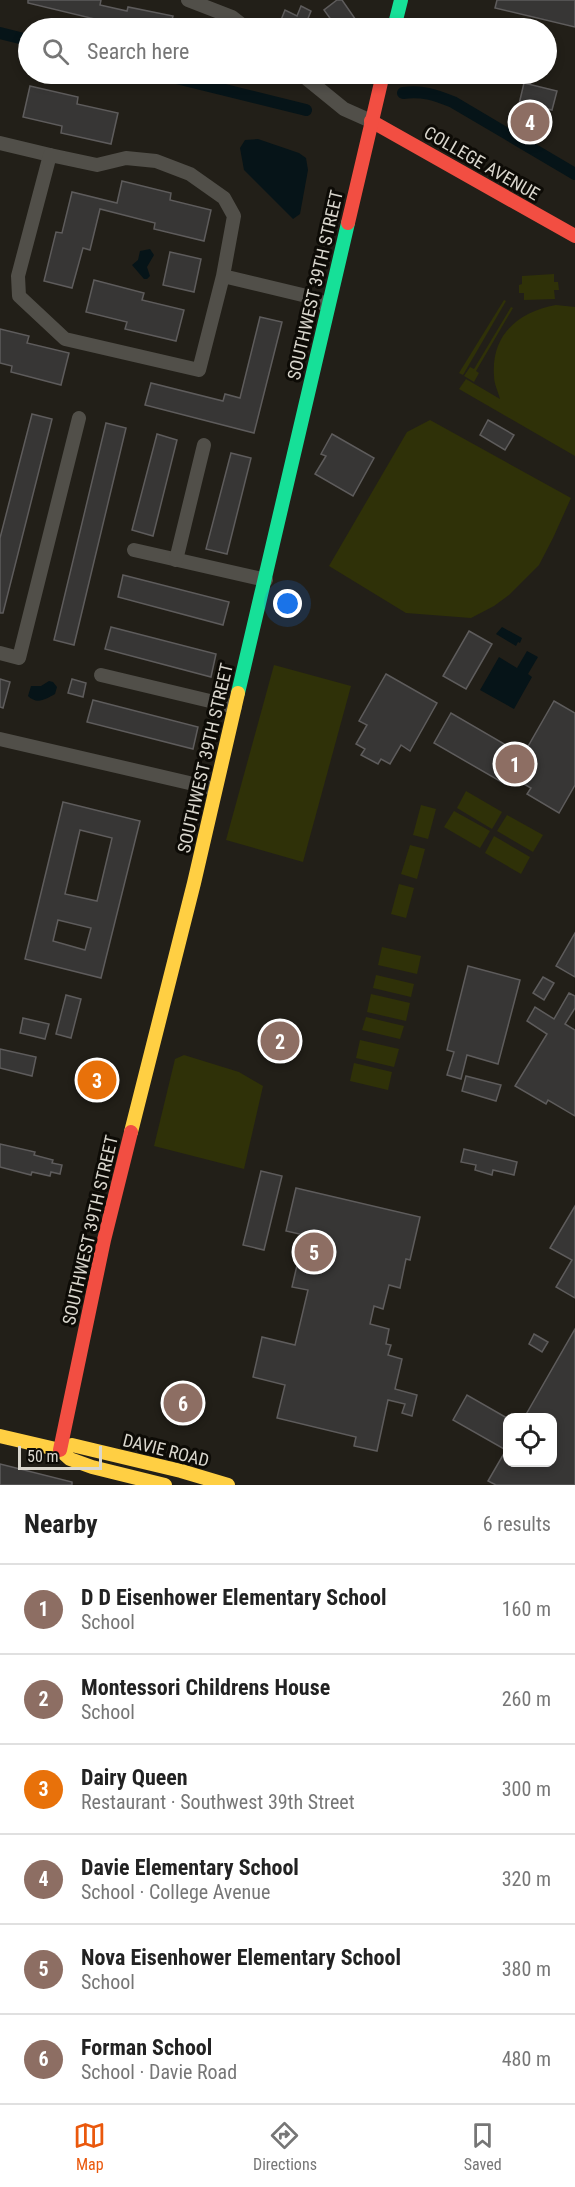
<!DOCTYPE html>
<html lang="en">
<head>
<meta charset="utf-8">
<style>
	:root { --surface:#fff; --page:#f6f6f6; --text:#222; --muted:#767676; --line:#e0e0e0; --accent:#ea580c }
	body { margin:0; font-family:"Roboto Condensed",sans-serif; background:var(--page); color:var(--text) }
	.controls { position:absolute; right:18px; bottom:18px; display:grid; overflow:hidden; border-radius:12px; box-shadow:0 3px 9px #0003 }
	.controls button { width:54px; height:54px; display:grid; place-items:center; padding:0; border:0; border-bottom:2px solid var(--line); background:var(--surface); color:var(--text); font:30px sans-serif }
	.scale { position:absolute; left:18px; bottom:15px; width:84px; box-sizing:border-box; padding-left:6px; border:3px solid #dad7ce; border-top:0; font-size:16px; line-height:21px; white-space:nowrap; color:#dad7ce; -webkit-text-stroke:4px #0d0b06; paint-order:stroke }
	.you { position:absolute; left:288px; top:604px; width:21px; height:21px; margin:-15px; border:4px solid #fff; border-radius:50%; background:#1a73e8; box-shadow:0 0 0 9px #1a73e833 }
	.badge { display:grid; place-items:center; width:39px; height:39px; border-radius:50%; background:var(--accent); color:#fff; font-size:20px; font-weight:700 }
	.pin { position:absolute; translate:-50% -50%; border:3px solid #fff; box-shadow:0 2px 6px #0006 }
	.list { margin:0; padding:0; list-style:none }
	h2 { display:flex; justify-content:space-between; align-items:center; height:78px; margin:0; padding:0 24px; font-size:26px }
	h2 small { font-size:20px; font-weight:400; color:var(--muted) }
	.list li { display:grid; grid-template-columns:39px 1fr auto; gap:18px; align-items:center; box-sizing:border-box; height:90px; padding:0 24px; border-top:2px solid var(--line) }
	.list b { display:block; font-size:22px; white-space:nowrap }
	.list p { margin:0; font-size:20px; white-space:nowrap; color:var(--muted) }
	.list em { font-size:20px; font-style:normal; color:var(--muted) }
	.icon { flex:none; width:33px; height:33px; fill:none; stroke:currentColor; stroke-width:2; stroke-linecap:round; stroke-linejoin:round }
	.map { position:relative; flex:none; width:575px; height:1485px; overflow:hidden }
	.search { position:absolute; background:var(--surface); box-shadow:0 3px 9px #0003; left:18px; right:18px; top:18px; height:66px; display:flex; align-items:center; gap:15px; box-sizing:border-box; padding:0 21px; border-radius:33px; color:var(--muted); font-size:22px }
	.sheet { height:618px; background:var(--surface) }
	nav { display:flex; justify-content:space-around; align-items:center; box-sizing:border-box; height:84px; border-top:2px solid var(--line); background:var(--surface); font-size:16px; color:var(--muted) }
	nav a { display:grid; justify-items:center; gap:3px }
	nav .on { color:var(--accent) }
	.map>svg:first-child { display:block }
</style>
</head>
<body>
<div class="map">
<svg width="575" height="1485" viewBox="0 0 575 1485">
	<rect width="100%" height="100%" fill="#221f18"/>
	<!-- green -->
	<g fill="#2f3108">
		<polygon points="554,274 554,282 558,282 559,290 554,290 555,299 524,300 524,293 519,293 519,285 522,284 522,276"/>
		<polygon points="504,300 506,301 463,375 459,373"/>
		<path d="M 556,305 L 575,307 L 575,456 L 459,389 L 466,379 L 500,399 C 498,391 494,384 494,376 C 491,335 518,312 556,305 Z"/>
		<polygon points="511,307 513,308 476,371 479,373 474,382 464,376 470,367 474,369"/>
		<polygon points="430,420 571,498 553,538 539,565 509,595 494,606 471,618 406,613 329,566 407,432"/>
		<polygon points="274,665 351,686 303,862 226,840"/>
		<polygon points="466,791 502,812 492,829 457,808"/>
		<polygon points="421,805 436,809 428,839 413,835"/>
		<polygon points="454,811 490,831 480,848 444,827"/>
		<polygon points="507,815 543,835 533,852 497,831"/>
		<polygon points="494,836 530,857 521,874 485,853"/>
		<polygon points="410,845 425,849 417,879 401,874"/>
		<polygon points="399,884 414,888 406,918 391,914"/>
		<polygon points="382,947 421,956 417,974 378,965"/>
		<polygon points="376,975 414,984 411,997 373,988"/>
		<polygon points="371,994 410,1003 406,1021 367,1012"/>
		<polygon points="366,1017 404,1026 400,1039 362,1030"/>
		<polygon points="360,1040 399,1049 394,1067 356,1058"/>
		<polygon points="184,1055 239,1072 263,1086 244,1169 154,1146 175,1059"/>
		<polygon points="354,1063 392,1072 388,1090 350,1081"/>
	</g>
	<!-- water -->
	<g fill="#061418">
		<polygon points="258,139 299,153 306,158 308,170 300,214 293,219 244,170 240,148 245,140"/>
		<polygon points="150,249 154,255 147,267 150,276 147,279 144,279 132,265 138,260 140,251"/>
		<polygon points="502,627 522,638 520,643 518,642 516,646 496,634"/>
		<polygon points="527,651 538,657 528,674 532,677 514,709 480,690 499,657 517,668"/>
		<path d="M 49,681 L 53,682 L 57,687 L 55,694 C 46,699 37,705 28,696 L 31,686 L 41,686 Z"/>
	</g>
	<g fill="none" stroke-linecap="round" stroke-linejoin="round">
		<!-- canal -->
		<g stroke="#061418" stroke-width="12">
			<polyline points="0,33 28,40"/>
			<polyline points="160,74 306,110"/>
			<path d="M 403,93 C 422,90 435,95 453,102 L 575,174"/>
		</g>
	</g>
	<!-- building -->
	<g fill="#373635" stroke="#5e5c5c" stroke-width="1.5" fill-rule="evenodd">
		<polygon points="28,0 101,0 100,5 127,11 128,7 173,16 170,28 132,28 28,3"/>
		<polygon points="337,0 342,0 358,23 350,28 337,28 324,10"/>
		<polygon points="497,0 575,0 575,27 495,8"/>
		<polygon points="301,6 311,11 304,28 281,20 285,10 297,16"/>
		<polygon points="524,83 557,91 552,110 532,105 531,107 519,104"/>
		<polygon points="30,86 78,97 77,104 118,113 111,144 61,133 62,126 23,117"/>
		<polygon points="122,181 171,193 170,200 211,210 204,241 154,229 155,223 100,209 90,250 83,248 72,288 44,281 56,232 62,233 72,192 117,203"/>
		<polygon points="170,252 201,259 194,292 163,285"/>
		<polygon points="94,280 144,293 142,300 184,310 176,341 125,329 127,322 86,312"/>
		<polygon points="260,317 282,322 254,433 145,405 151,383 223,401 225,394 240,398"/>
		<polygon points="0,329 29,336 27,343 69,353 61,385 11,372 12,366 0,363"/>
		<polygon points="32,414 52,419 3,613 0,613 0,538"/>
		<polygon points="488,420 514,435 505,450 480,435"/>
		<polygon points="106,423 126,428 74,645 54,640"/>
		<polygon points="157,434 177,440 153,536 132,530"/>
		<polygon points="332,434 374,458 353,496 315,474 326,456 321,454"/>
		<polygon points="231,453 251,458 227,554 206,549"/>
		<polygon points="123,575 229,602 223,625 118,597"/>
		<polygon points="111,627 216,654 211,677 105,649"/>
		<polygon points="469,631 492,644 466,689 443,676"/>
		<polygon points="386,674 437,703 410,751 401,745 390,764 381,759 378,764 361,755 365,749 356,744 367,725 359,721"/>
		<polygon points="0,679 10,682 3,708 0,707"/>
		<polygon points="72,679 86,683 83,697 68,693"/>
		<polygon points="93,700 198,727 193,749 87,722"/>
		<polygon points="554,701 575,713 575,785 559,813 527,794 531,788 510,776 505,784 434,743 451,713 523,755"/>
		<path d="M 63,802 L 140,821 L 101,978 L 25,959 ZM 80,830 L 112,838 L 97,901 L 65,894 ZM 58,920 L 91,928 L 85,950 L 53,941 Z"/>
		<polygon points="575,933 575,977 556,966"/>
		<polygon points="468,966 520,980 498,1064 467,1055 461,1079 447,1075 454,1052 447,1050"/>
		<polygon points="543,977 554,983 544,1000 533,993"/>
		<polygon points="569,993 575,996 575,1008 565,1024 575,1030 575,1116 548,1100 546,1104 515,1086 547,1034 527,1021 535,1007 554,1019"/>
		<polygon points="66,995 81,999 71,1038 56,1034"/>
		<polygon points="23,1018 49,1024 45,1039 20,1033"/>
		<polygon points="0,1049 36,1057 32,1076 0,1068"/>
		<polygon points="90,1067 110,1073 104,1092 84,1087"/>
		<polygon points="466,1076 501,1085 496,1101 462,1091"/>
		<polygon points="0,1144 35,1152 34,1155 53,1160 52,1163 62,1165 60,1174 51,1172 50,1176 32,1172 31,1175 0,1167"/>
		<polygon points="464,1149 517,1162 514,1175 493,1170 492,1175 475,1170 476,1165 461,1162"/>
		<polygon points="261,1171 282,1176 264,1250 243,1245"/>
		<polygon points="296,1188 420,1217 410,1260 406,1259 400,1288 389,1285 383,1309 374,1306 370,1324 389,1329 386,1344 391,1345 388,1355 402,1359 395,1389 417,1395 412,1416 402,1413 405,1404 388,1400 377,1451 354,1446 356,1437 277,1418 285,1385 253,1377 262,1337 295,1345 308,1290 292,1287 304,1235 286,1231"/>
		<polygon points="575,1206 575,1298 556,1287 572,1260 550,1248"/>
		<polygon points="575,1329 575,1485 496,1485 488,1481 506,1450 453,1420 467,1395 507,1418 507,1462 552,1462 552,1418 524,1418"/>
		<polygon points="534,1334 548,1342 542,1352 529,1344"/>
		<polygon points="0,1464 72,1482 72,1485 0,1485"/>
	</g>
	<g fill="none" stroke-linecap="round" stroke-linejoin="round">
		<!-- street -->
		<g stroke="#514f49" stroke-width="14">
			<polyline points="188,0 232,17 246,28"/>
			<polyline points="301,74 344,109 371,121"/>
			<polyline points="0,143 50,155"/>
			<polyline points="223,276 199,370 65,339 19,296 18,276 50,155 97,165 126,158 156,161 190,174 224,198 234,216 223,276 315,298 328,307"/>
			<polyline points="134,550 266,580"/>
			<polyline points="176,560 204,445"/>
			<polyline points="0,653 19,658 79,418"/>
			<polyline points="101,675 235,707"/>
			<polyline points="0,739 215,789"/>
		</g>
		<!-- fast -->
		<g stroke="#16e098" stroke-width="14">
			<polyline points="394,28 401,0"/>
			<polyline points="238,693 348,223"/>
		</g>
		<!-- slow -->
		<g stroke="#ffcf43" stroke-width="14">
			<polyline points="131,1132 194,883 238,693"/>
			<polyline points="0,1436 60,1450 70,1459 92,1467 165,1485"/>
			<polyline points="60,1450 72,1445 181,1471 228,1485"/>
		</g>
		<!-- jam -->
		<g stroke="#f24e42" stroke-width="14">
			<polyline points="371,121 575,236"/>
			<polyline points="348,223 383,74"/>
			<polyline points="60,1450 104,1240 131,1132"/>
		</g>
	</g>
	<g text-anchor="middle" dominant-baseline="central" stroke-width="6" stroke-linejoin="round" paint-order="stroke">
		<!-- street labels -->
		<g font-size="18" fill="#dad7ce" stroke="#0d0b06">
			<text transform="translate(482 163) rotate(30)">COLLEGE AVENUE</text>
			<text transform="translate(315 285) rotate(-77)">SOUTHWEST 39TH STREET</text>
			<text transform="translate(205 758) rotate(-77)">SOUTHWEST 39TH STREET</text>
			<text transform="translate(90 1230) rotate(-77)">SOUTHWEST 39TH STREET</text>
			<text transform="translate(166 1450) rotate(14)">DAVIE ROAD</text>
		</g>
	</g>
</svg>
<div class="controls">
<button><svg class="icon" aria-label="locate" viewBox="0 0 24 24"><circle cx="12" cy="12" r="6"/><path d="M12 2v4M12 18v4M2 12h4M18 12h4"/></svg></button>
</div>
<div class="scale">50 m</div>
<div class="you"></div>
<div class="pin badge" style="left:515px;top:764px;background:#8d6e63">1</div>
<div class="pin badge" style="left:280px;top:1041px;background:#8d6e63">2</div>
<div class="pin badge" style="left:97px;top:1080px;background:#e8710a">3</div>
<div class="pin badge" style="left:530px;top:122px;background:#8d6e63">4</div>
<div class="pin badge" style="left:314px;top:1252px;background:#8d6e63">5</div>
<div class="pin badge" style="left:183px;top:1403px;background:#8d6e63">6</div>
<div class="search"><svg class="icon" aria-label="search" viewBox="0 0 24 24"><circle cx="10" cy="10" r="6"/><path d="M15 15l6 6"/></svg>Search here</div>
</div>
<section class="sheet">
<h2>Nearby<small>6 results</small></h2>
<ul class="list">
<li><span class="badge" style="background:#8d6e63">1</span><div><b>D D Eisenhower Elementary School</b><p>School</p></div><em>160 m</em></li>
<li><span class="badge" style="background:#8d6e63">2</span><div><b>Montessori Childrens House</b><p>School</p></div><em>260 m</em></li>
<li><span class="badge" style="background:#e8710a">3</span><div><b>Dairy Queen</b><p>Restaurant · Southwest 39th Street</p></div><em>300 m</em></li>
<li><span class="badge" style="background:#8d6e63">4</span><div><b>Davie Elementary School</b><p>School · College Avenue</p></div><em>320 m</em></li>
<li><span class="badge" style="background:#8d6e63">5</span><div><b>Nova Eisenhower Elementary School</b><p>School</p></div><em>380 m</em></li>
<li><span class="badge" style="background:#8d6e63">6</span><div><b>Forman School</b><p>School · Davie Road</p></div><em>480 m</em></li>
</ul>
</section>
<nav>
<a class="on"><svg class="icon" aria-label="map" viewBox="0 0 24 24"><path d="M3 6l6-2 6 2 6-2v14l-6 2-6-2-6 2zM9 4v14M15 6v14"/></svg>Map</a>
<a><svg class="icon" aria-label="directions" viewBox="0 0 24 24"><path d="M12 3l9 9-9 9-9-9zM9 14v-3h6M13 9l2 2-2 2"/></svg>Directions</a>
<a><svg class="icon" aria-label="saved" viewBox="0 0 24 24"><path d="M7 4h10v16l-5-4-5 4z"/></svg>Saved</a>
</nav>
</body>
</html>
